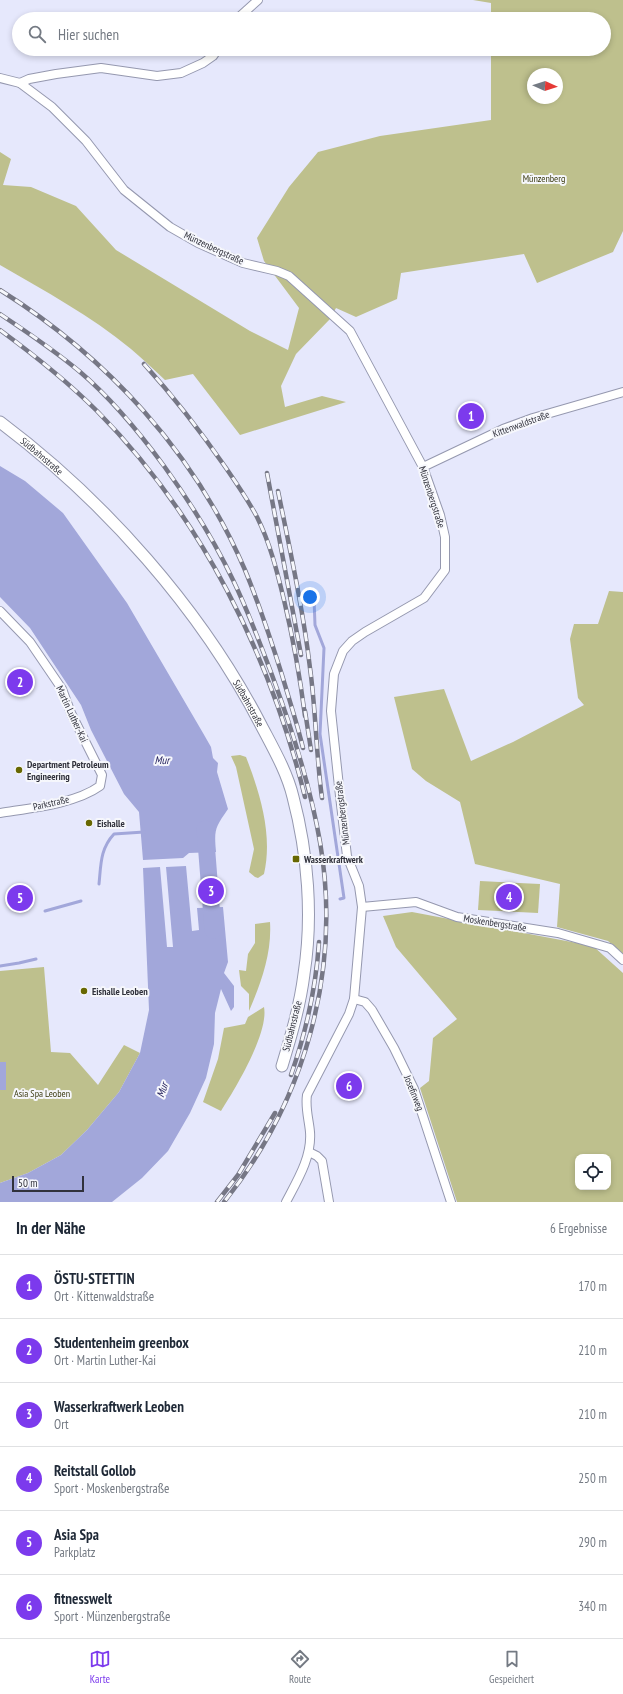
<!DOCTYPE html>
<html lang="de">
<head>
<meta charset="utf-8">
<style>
	:root { --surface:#fff; --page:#f2f2f3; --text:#1f2937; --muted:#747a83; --line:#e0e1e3; --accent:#7c3aed }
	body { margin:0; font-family:"PT Sans Narrow",sans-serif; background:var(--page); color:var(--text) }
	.controls { position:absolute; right:12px; bottom:12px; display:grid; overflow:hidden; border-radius:8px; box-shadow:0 2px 6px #0003 }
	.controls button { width:36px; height:36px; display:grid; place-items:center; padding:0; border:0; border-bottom:1px solid var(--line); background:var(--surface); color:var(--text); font:20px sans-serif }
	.compass { position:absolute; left:527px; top:68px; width:36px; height:36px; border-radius:50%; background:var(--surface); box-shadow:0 2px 6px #0003; rotate:93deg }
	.scale { position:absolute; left:12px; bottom:10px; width:72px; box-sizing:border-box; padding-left:4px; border:2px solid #30313b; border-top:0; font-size:11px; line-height:14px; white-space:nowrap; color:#30313b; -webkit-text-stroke:3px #f6f7fc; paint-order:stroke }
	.you { position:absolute; left:310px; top:597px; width:14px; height:14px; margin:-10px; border:3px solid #fff; border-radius:50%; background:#1a73e8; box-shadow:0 0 0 6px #1a73e833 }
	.badge { display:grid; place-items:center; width:26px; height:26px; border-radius:50%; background:var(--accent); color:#fff; font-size:13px; font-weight:700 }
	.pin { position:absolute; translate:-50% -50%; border:2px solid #fff; box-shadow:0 1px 4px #0006 }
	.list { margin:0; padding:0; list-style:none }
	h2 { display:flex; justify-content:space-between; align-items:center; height:52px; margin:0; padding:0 16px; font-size:17px }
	h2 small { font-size:13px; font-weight:400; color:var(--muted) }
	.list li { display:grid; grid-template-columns:26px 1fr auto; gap:12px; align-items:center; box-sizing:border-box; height:64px; padding:0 16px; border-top:1px solid var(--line) }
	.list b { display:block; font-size:15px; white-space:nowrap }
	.list p { margin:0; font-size:13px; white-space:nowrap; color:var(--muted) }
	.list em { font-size:13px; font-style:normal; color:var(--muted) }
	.icon { flex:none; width:22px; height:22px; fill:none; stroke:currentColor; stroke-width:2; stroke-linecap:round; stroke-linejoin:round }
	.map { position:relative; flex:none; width:623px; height:1202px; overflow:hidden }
	.search { position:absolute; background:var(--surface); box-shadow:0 2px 6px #0003; left:12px; right:12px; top:12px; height:44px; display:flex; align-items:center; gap:10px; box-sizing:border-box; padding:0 14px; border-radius:22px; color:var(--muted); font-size:15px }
	.sheet { height:436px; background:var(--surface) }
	nav { display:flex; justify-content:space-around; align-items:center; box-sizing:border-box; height:56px; border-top:1px solid var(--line); background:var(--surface); font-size:11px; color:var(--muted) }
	nav a { display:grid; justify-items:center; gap:2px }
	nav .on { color:var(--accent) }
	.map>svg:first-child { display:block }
</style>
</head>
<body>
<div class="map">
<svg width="623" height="1202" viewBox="0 0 623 1202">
	<rect width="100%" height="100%" fill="#e6e8fc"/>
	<!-- green -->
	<g fill="#bec08d" fill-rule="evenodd">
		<path d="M 473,0 L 623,0 L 623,231 L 613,252 L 537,283 L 524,254 L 401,273 L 397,299 L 356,317 L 336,308 L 330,319 L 296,354 L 281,386 L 285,407 L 322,396 L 346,402 L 240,435 L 193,374 L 165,380 C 154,370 143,359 131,349 C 91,316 45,291 0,265 L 0,152 L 11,159 L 3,185 L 31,187 L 76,206 L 116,250 L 250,331 L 288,350 L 299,308 L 264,261 L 257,238 L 289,187 L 318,152 L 380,136 L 491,120 L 491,49 L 604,49 L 604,19 L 491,19 L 491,3 ZM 533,74 L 557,74 L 557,98 L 533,98 Z"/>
		<polygon points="609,591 623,592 623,954 608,941 557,927 560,884 475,864 460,802 426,781 412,769 394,697 444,689 471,761 513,742 584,705 578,698 570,639 574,624 598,624"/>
		<path d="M 240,755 L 246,757 C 260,793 273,835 264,874 L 258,878 L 255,877 L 249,872 L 254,849 L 236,767 L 231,756 Z"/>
		<polygon points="480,881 540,884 538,913 478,910"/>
		<path d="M 412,912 L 593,946 L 623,973 L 623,1202 L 457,1202 L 420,1088 L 429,1081 L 433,1038 L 457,1019 L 396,947 L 383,916 ZM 578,1157 L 608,1157 L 608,1187 L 578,1187 Z"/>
		<path d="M 270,922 C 272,953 261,983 249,1011 L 249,994 L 241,986 L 239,970 L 246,971 L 248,954 L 255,943 L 255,924 Z"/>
		<polygon points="44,967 51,1052 70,1053 98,1085 124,1045 140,1053 119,1092 87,1130 61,1155 28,1173 0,1183 0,971"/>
		<path d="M 264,1007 C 269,1033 235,1089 221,1111 L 203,1102 L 218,1059 L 224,1028 L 245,1024 L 248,1017 Z"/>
	</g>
	<!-- water -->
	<g fill="#a2a7da">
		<path d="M 0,466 L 25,481 L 63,513 L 127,603 L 203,733 L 211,747 L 213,758 L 218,763 L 217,772 L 228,809 C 215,828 214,829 216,852 L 189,853 L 183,858 L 143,860 L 139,812 L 124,794 L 91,730 L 81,705 L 30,628 L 0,597 Z"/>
		<polygon points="186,866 192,931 199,930 197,908 223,907 228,962 224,973 234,986 234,1007 231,1011 221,989 215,1013 214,1044 206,1078 190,1113 168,1151 142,1178 112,1202 0,1202 0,1183 28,1173 61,1155 87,1130 119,1092 140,1053 149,1010 143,868 160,867 167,947 173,947 166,867"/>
		<rect x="0" y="1062" width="6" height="28"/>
	</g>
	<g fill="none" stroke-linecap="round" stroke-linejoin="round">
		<!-- stream -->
		<g stroke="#a2a7da" stroke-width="3">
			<polyline points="314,599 315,625 324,648 320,734 344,898 340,899"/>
			<path d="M 99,884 C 101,865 100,849 114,834 L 144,832"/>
			<polyline points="45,911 81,901"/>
			<polyline points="0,966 19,963 36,959"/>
		</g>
		<!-- river -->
		<polyline stroke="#a2a7da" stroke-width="17" points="205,829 213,930"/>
		<defs>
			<g id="minor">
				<polyline points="237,19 258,0"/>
				<path d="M 0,78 L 20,83 L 52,107 L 86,141 L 124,190 L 170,227 L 198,243 L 243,263 L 277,271 L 289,276 L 350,331 L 423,467 L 440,515 L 445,537 L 445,570 L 424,598 L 365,632 L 352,641 L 343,651 L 334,674 L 331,711 L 340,796 L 347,856 L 359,886 L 362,907 L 354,999 L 349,1014 L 307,1095 C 305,1108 309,1120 310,1132 C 312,1157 297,1181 286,1202"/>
				<polyline points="20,83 29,79 56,74 101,68 157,76 181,73 203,63 213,56 218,49"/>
				<polyline points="423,467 503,429 533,418 623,392"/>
				<path d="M 0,611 L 30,642 L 62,689 L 71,713 L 102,775 L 100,786 C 75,804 31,808 0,813"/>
				<polyline points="362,907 416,902 457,917 558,933 610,948 623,960"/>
				<polyline points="354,999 365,1002 372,1010 394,1048 414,1089 451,1202"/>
				<polyline points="309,1152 317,1156 322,1161 329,1202"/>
			</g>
			<g id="secondary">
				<path id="s1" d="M 0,422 C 104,500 201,609 261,725 C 273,748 287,772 293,797 C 308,854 313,917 304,974 C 300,1006 291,1036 282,1066"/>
			</g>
		</defs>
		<!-- minor casing -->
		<use href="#minor" stroke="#9598af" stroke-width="10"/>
		<!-- secondary casing -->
		<use href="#secondary" stroke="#9598af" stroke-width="13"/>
		<!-- minor -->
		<use href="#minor" stroke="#fff" stroke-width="8"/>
		<!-- secondary -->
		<use href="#secondary" stroke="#fff" stroke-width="11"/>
		<defs>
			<g id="rail">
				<path d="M 0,290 C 107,357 195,453 245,570 C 259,604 271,640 282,675 C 289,699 297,723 303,748"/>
				<path d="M 0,314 C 27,332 54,350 79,371 C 112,399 139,432 164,466 C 190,502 214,540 233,580 C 248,611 260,643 272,675 C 292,729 310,784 320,842 C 342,970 305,1101 224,1202"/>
				<path d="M 0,330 C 34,355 67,381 97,411 C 201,516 270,655 305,797"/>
				<path d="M 144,364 C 174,397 201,432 226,468 C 237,484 248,500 257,517 C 270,543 277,571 284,600 C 293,638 300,677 305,716"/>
				<polyline points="267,473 301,655"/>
				<path d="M 278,491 C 290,550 303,609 310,668 C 316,711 316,755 322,798"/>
				<polyline points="305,711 311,750"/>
				<path d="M 291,1075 C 306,1032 316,988 319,942"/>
				<polyline points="217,1202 238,1175 275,1113"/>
			</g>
		</defs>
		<!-- rail casing -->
		<use href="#rail" stroke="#767785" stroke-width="4.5"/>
		<!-- rail -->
		<use href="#rail" stroke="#f6f7fc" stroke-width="3" stroke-dasharray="9" stroke-linecap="butt"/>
	</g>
	<!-- markers -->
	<g fill="#676701" stroke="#f6f7fc" stroke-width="1.5">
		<circle cx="19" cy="770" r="4"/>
		<circle cx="89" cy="823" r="4"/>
		<rect x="292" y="855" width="8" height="8" rx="2"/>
		<circle cx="84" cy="991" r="4"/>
	</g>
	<g text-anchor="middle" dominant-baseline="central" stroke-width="4" stroke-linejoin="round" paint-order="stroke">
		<!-- park labels -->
		<g font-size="10" fill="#3b3b10" stroke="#f6f7fc">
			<text x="544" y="178">Münzenberg</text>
			<text x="42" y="1093">Asia Spa Leoben</text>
		</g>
		<!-- street labels -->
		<g font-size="10" fill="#30313b" stroke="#f6f7fc">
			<text transform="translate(214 248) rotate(25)">Münzenbergstraße</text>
			<text transform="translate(521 424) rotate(-20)">Kittenwaldstraße</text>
			<text stroke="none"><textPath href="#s1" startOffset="54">Südbahnstraße</textPath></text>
			<text transform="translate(432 497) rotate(72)">Münzenbergstraße</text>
			<text stroke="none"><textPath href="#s1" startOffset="378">Südbahnstraße</textPath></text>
			<text transform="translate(72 714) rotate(65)">Martin Luther-Kai</text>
			<text transform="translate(51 803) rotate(-13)">Parkstraße</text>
			<text transform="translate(342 813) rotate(-97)">Münzenbergstraße</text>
			<text transform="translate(495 923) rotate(9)">Moskenbergstraße</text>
			<text transform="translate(292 1026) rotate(-76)">Südbahnstraße</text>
			<text transform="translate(414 1093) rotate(68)">Josefinweg</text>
		</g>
		<!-- poi labels -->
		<g font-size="10" font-weight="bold" fill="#30313b" stroke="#f6f7fc" text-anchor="start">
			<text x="27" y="764">Department Petroleum<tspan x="27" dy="12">Engineering</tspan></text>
			<text x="97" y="823">Eishalle</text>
			<text x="304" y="859">Wasserkraftwerk</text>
			<text x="92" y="991">Eishalle Leoben</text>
		</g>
		<!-- water labels -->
		<g font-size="11" font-style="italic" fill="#221f5b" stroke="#f6f7fc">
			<text x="162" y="760">Mur</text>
			<text transform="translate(162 1090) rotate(-71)">Mur</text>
		</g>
	</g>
</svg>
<div class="controls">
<button><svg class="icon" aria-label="locate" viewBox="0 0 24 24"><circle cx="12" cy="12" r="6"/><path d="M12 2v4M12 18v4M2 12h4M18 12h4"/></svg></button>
</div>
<svg class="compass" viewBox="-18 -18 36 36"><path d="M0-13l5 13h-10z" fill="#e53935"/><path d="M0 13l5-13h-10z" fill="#747a83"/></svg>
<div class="scale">50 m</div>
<div class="you"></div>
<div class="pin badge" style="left:471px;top:416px">1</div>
<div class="pin badge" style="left:20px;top:682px">2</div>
<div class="pin badge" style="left:211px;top:891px">3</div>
<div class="pin badge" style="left:509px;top:897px">4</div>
<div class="pin badge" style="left:20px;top:898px">5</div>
<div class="pin badge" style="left:349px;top:1086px">6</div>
<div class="search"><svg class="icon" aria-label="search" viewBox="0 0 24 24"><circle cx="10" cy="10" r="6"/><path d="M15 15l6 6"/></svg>Hier suchen</div>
</div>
<section class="sheet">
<h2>In der Nähe<small>6 Ergebnisse</small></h2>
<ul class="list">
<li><span class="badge">1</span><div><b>ÖSTU-STETTIN</b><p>Ort · Kittenwaldstraße</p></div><em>170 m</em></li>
<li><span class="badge">2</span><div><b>Studentenheim greenbox</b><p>Ort · Martin Luther-Kai</p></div><em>210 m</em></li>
<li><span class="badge">3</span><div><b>Wasserkraftwerk Leoben</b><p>Ort</p></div><em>210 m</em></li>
<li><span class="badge">4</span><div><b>Reitstall Gollob</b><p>Sport · Moskenbergstraße</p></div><em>250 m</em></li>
<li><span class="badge">5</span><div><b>Asia Spa</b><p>Parkplatz</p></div><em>290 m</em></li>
<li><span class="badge">6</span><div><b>fitnesswelt</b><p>Sport · Münzenbergstraße</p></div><em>340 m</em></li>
</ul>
</section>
<nav>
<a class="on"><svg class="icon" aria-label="map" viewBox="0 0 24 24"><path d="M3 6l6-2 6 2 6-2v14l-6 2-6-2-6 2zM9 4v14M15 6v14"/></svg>Karte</a>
<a><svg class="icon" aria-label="directions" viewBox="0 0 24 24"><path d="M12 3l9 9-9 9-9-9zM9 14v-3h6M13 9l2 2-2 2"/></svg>Route</a>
<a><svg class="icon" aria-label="saved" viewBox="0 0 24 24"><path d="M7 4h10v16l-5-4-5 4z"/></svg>Gespeichert</a>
</nav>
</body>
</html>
